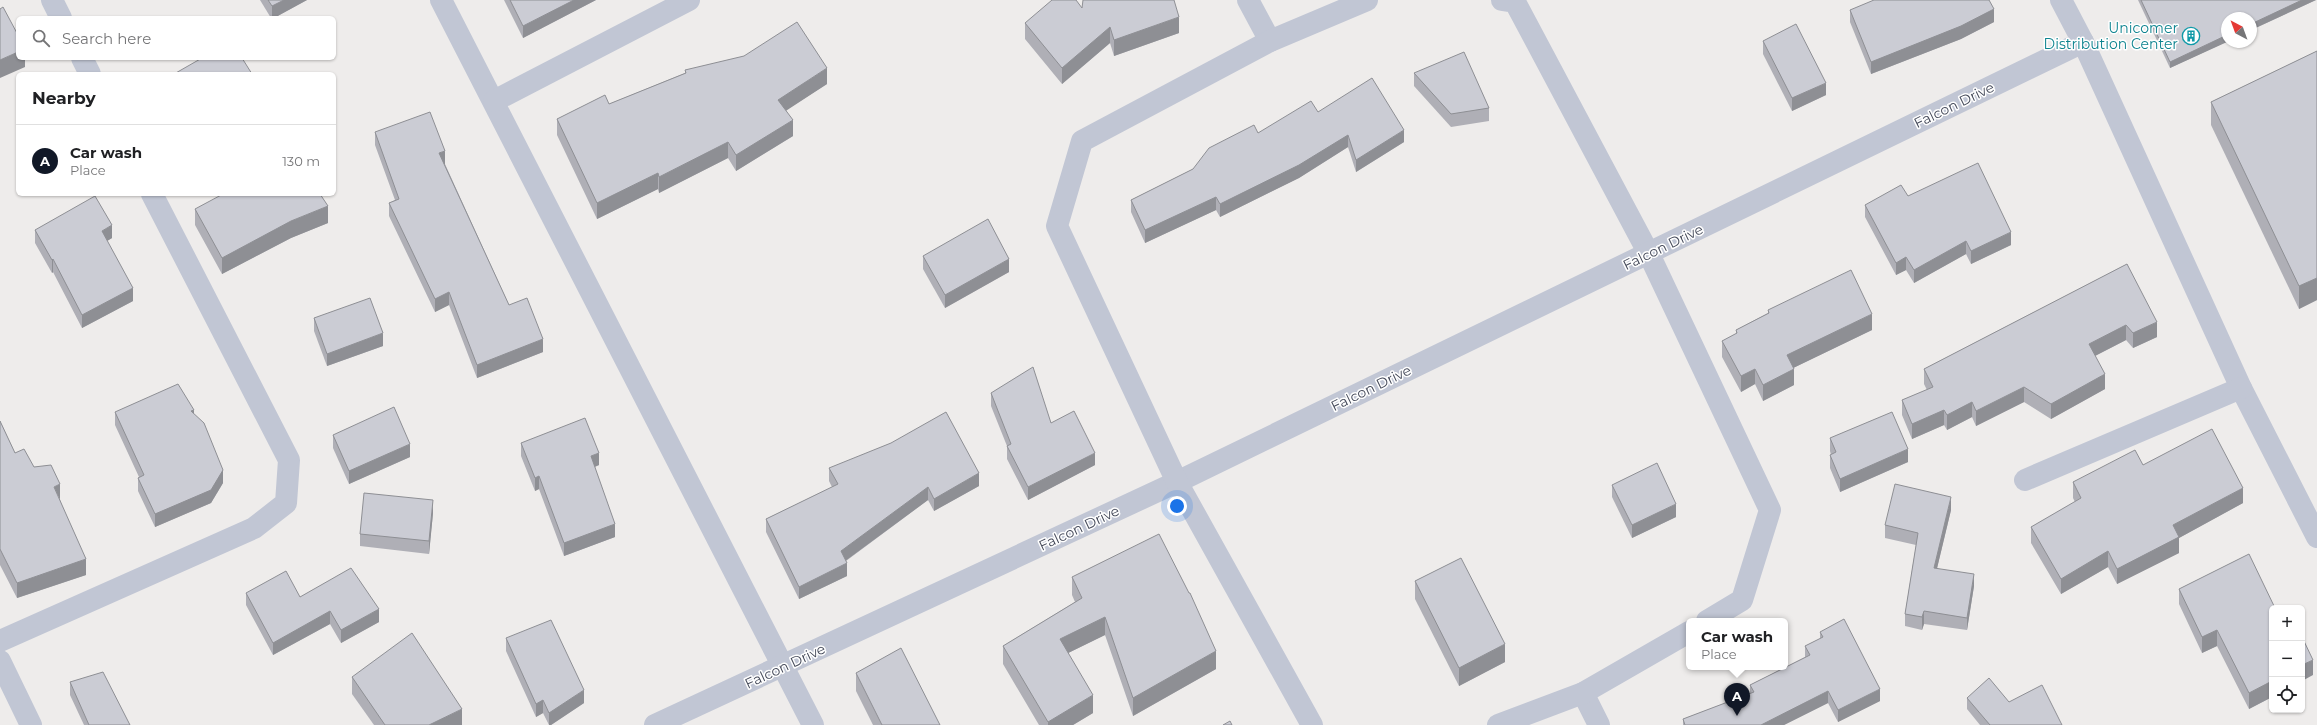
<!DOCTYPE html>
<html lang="en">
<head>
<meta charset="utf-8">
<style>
	:root { --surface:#fff; --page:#f6f6f6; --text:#202124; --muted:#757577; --line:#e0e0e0; --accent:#111827 }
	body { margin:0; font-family:Montserrat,sans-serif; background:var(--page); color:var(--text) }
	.controls { position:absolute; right:12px; bottom:12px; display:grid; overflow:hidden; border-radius:6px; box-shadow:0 1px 3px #0004 }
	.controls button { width:36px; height:36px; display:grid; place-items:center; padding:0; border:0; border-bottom:1px solid var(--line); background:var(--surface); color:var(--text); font:20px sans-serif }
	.compass { position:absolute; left:2221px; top:12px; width:36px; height:36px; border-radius:50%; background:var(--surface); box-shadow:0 1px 3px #0004; rotate:319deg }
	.you { position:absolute; left:1177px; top:506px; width:14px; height:14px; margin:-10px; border:3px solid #fff; border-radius:50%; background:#1a73e8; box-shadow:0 0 0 6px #1a73e833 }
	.badge { display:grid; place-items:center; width:26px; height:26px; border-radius:50%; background:var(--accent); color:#fff; font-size:13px; font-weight:700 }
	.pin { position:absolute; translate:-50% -33px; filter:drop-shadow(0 1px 2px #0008) }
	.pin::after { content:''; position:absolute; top:21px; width:14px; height:12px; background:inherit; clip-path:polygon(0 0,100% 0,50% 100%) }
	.popup { position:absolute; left:1686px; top:618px; width:102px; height:52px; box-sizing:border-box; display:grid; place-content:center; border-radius:6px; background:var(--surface); filter:drop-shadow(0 1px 3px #0005); font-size:13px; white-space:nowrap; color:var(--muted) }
	.popup b { font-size:15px; color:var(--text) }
	.popup::after { content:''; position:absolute; left:50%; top:100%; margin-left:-8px; border:8px solid transparent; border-top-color:var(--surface) }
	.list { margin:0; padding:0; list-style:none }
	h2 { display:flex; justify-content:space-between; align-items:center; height:52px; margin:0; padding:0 16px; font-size:17px }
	h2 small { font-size:13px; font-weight:400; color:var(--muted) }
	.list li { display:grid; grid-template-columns:26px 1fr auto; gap:12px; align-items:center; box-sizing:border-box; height:72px; padding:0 16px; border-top:1px solid var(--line) }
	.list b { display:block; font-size:15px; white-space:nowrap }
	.list p { margin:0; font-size:13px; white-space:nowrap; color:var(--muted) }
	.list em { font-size:13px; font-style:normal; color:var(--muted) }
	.icon { flex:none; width:22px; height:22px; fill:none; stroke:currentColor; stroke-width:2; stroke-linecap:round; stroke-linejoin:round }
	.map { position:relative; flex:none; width:2317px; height:725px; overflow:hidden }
	.search { position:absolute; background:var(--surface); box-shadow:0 1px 3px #0004; left:16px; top:16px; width:320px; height:44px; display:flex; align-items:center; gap:10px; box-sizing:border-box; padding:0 14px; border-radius:6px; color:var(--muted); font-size:15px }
	.panel { position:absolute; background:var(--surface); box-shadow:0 1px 3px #0004; left:16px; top:72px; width:320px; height:124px; border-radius:6px }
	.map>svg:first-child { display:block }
</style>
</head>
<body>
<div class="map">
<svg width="2317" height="725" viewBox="0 0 2317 725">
	<rect width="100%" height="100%" fill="#eeeceb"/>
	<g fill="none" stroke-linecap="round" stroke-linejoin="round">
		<!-- minor -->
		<g stroke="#c1c6d4" stroke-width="22">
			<polyline points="52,0 61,18"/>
			<polyline points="441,0 813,725"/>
			<polyline points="1248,0 1270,41"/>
			<polyline points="1502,0 1515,2 1649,254 1770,510 1742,600 1707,621"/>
			<polyline points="2061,0 2083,42 2241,388 2317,537"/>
			<polyline points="82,58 90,74"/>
			<polyline points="494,101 689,0"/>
			<polyline points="2025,480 2241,388"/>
			<polyline points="0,641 254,528 286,503 289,460 152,194"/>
			<polyline points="0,661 31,725"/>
			<polyline points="1583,693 1599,725"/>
			<polyline points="655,725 1177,482 2083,42"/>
			<polyline points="1312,725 1177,482 1057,226 1082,141 1270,41 1367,0"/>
			<polyline points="1498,725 1583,693 1689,632"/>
		</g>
	</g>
	<!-- wall -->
	<g fill="#afafb6">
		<polygon points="260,0 307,0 274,18 271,18"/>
		<polygon points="504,0 596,0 523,38"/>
		<polygon points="2138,0 2316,0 2170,68"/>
		<polygon points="1082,8 1179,33 1114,56 1110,43 1062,84 1025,39 1025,23"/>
		<polygon points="1850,10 1994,22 1961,39 1871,74 1850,22"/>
		<polygon points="1763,41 1826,95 1792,111 1763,54"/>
		<polygon points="2317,51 2317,300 2299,309 2211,125 2211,102"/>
		<polygon points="685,70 827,84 786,110 793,136 736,171 728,158 659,193 658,189 597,219 557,135 557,119 609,104 685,73"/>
		<polygon points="1414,73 1489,108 1489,121 1451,127 1414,86"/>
		<polygon points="1318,112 1404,142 1356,172 1348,147 1299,178 1220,217 1216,210 1145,243 1131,212 1131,200 1193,169 1258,133"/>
		<polygon points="375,132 445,164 509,305 543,352 477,378 449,305 435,312 389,216 389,203 395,200 375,145"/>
		<polygon points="1908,196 2011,245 1971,264 1966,254 1914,283 1906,270 1896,275 1865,217 1865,205"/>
		<polygon points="195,209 328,223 291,238 222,274 195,225"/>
		<polygon points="35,230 112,238 107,241 133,301 82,328 53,272 52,273 35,243"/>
		<polygon points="923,256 1009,272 945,308 923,269"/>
		<polygon points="2127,264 2157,337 2133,348 2126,340 2095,356 2105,389 2051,419 2024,402 1976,426 1972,417 1947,430 1944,425 1912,439 1902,415 1902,400 1927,390 1924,384 1924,369"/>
		<polygon points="1768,310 1872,330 1793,368 1794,385 1763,401 1755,384 1741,392 1722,357 1722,341 1736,334 1736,330 1768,313"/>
		<polygon points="314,318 383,346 327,366 314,331"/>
		<polygon points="991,393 1051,423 1095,465 1028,500 1007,459 1007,446 991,406"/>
		<polygon points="115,412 194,415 223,483 211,503 155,527 138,491 138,478 139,477 115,425"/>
		<polygon points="0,421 15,453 34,467 60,500 86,575 17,598 0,565"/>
		<polygon points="333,435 410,457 349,484 333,448"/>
		<polygon points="1830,438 1908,462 1840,492 1830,468 1830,455 1831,455 1830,451"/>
		<polygon points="521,443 599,465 595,467 615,537 564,556 539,489 535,491 521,456"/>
		<polygon points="2143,465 2243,503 2179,538 2179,553 2117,584 2108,567 2061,594 2031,543 2031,527 2075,502 2073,498 2073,482"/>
		<polygon points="829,468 979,486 934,511 928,500 846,561 847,576 799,599 766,532 766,519 832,487 829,481"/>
		<polygon points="1612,485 1676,517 1632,538 1612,497"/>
		<polygon points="1951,510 1937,568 1974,586 1967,630 1924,624 1922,630 1905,626 1905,614 1916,545 1885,538 1885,525"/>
		<polygon points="433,513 429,554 360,546 360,534"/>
		<polygon points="1072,577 1216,669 1133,716 1105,635 1068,653 1093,713 1073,725 1039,725 1003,664 1003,646 1075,602 1072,595"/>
		<polygon points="1415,581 1505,662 1459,686 1415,599"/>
		<polygon points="2179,589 2272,608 2272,697 2249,709 2217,646 2202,653 2179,604"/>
		<polygon points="246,593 300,597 379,622 341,643 330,624 273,655 246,605"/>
		<polygon points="1820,632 1880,701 1838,722 1828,703 1784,725 1683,725 1683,719 1750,694 1750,685 1805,657 1805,646 1820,639"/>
		<polygon points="506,638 584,703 551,725 549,725 543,713 536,717 506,651"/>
		<polygon points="856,673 940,725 873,725 856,691"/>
		<polygon points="352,677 462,725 374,725 352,694"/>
		<polygon points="70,682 130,725 84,725 70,695"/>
		<polygon points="1967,698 2009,702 2062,725 1980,725 1967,709"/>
	</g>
	<!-- shaded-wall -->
	<g fill="#8e8f94">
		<polygon points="284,0 307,0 274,18 272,18 272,6"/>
		<polygon points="574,0 596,0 523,38 523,26"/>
		<polygon points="2302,0 2316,0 2251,30 2251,24"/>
		<polygon points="1994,9 1994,22 1961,39 1871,74 1871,62"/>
		<polygon points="1179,17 1179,33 1114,56 1114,40"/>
		<polygon points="1110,27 1110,43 1062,84 1062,68"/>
		<polygon points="2227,35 2227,42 2170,68 2170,62"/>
		<polygon points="18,52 18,58 25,58 25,67 0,78 0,60"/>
		<polygon points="827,68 827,84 778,116 778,100"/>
		<polygon points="1826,83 1826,95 1792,111 1792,98"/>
		<polygon points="793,120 793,136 736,171 736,155"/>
		<polygon points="1404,130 1404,142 1356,172 1356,160"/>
		<polygon points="1348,135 1348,147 1299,178 1220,217 1220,204"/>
		<polygon points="728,142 728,158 659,193 659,177"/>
		<polygon points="445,151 445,164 439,166 439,153"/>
		<polygon points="658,173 658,189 597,219 597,203"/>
		<polygon points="1216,197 1216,210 1145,243 1145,230"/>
		<polygon points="328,206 328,223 291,238 222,274 222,258 291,221"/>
		<polygon points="112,225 112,238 102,244 102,231"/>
		<polygon points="2011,232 2011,245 1971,264 1971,251"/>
		<polygon points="1966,241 1966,254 1914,283 1914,270"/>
		<polygon points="1906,257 1906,270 1896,275 1896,263"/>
		<polygon points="53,259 53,272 52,273 52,260"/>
		<polygon points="1009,259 1009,272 945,308 945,295"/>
		<polygon points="2317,278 2317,300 2299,309 2299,286"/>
		<polygon points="133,288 133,301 82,328 82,315"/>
		<polygon points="449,292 449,305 435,312 435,299"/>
		<polygon points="1872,314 1872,330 1787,371 1787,355"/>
		<polygon points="2157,322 2157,337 2133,348 2133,333"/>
		<polygon points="2126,325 2126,340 2089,359 2089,344"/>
		<polygon points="383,333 383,346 327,366 327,354"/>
		<polygon points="543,339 543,352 477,378 477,365"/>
		<polygon points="1755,369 1755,384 1741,392 1741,376"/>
		<polygon points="1794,369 1794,385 1763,401 1763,385"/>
		<polygon points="2105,374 2105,389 2051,419 2051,404"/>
		<polygon points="2024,387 2024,402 1976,426 1976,411"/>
		<polygon points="1972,402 1972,417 1947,430 1947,415"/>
		<polygon points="194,410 194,423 191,411"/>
		<polygon points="1944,410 1944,425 1912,439 1912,424"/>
		<polygon points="410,444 410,457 349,484 349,471"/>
		<polygon points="1908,449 1908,462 1840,492 1840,479"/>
		<polygon points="599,453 599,465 591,468 591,456"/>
		<polygon points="1095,453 1095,465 1028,500 1028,487"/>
		<polygon points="223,470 223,483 211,503 155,527 155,514"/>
		<polygon points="979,473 979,486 934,511 934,499"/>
		<polygon points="539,476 539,489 535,491 535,478"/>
		<polygon points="60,484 60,500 54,487"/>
		<polygon points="928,487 928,500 841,564 841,551"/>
		<polygon points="2243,488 2243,503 2179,538 2179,553 2117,584 2117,569 2173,525"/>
		<polygon points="1951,497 1951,510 1934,581 1934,568"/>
		<polygon points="433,500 433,513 429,554 429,541"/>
		<polygon points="1676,504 1676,517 1632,538 1632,525"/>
		<polygon points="615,524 615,537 564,556 564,543"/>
		<polygon points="2108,551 2108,567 2061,594 2061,579"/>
		<polygon points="86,559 86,575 17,598 17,583"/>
		<polygon points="847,563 847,576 799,599 799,587"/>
		<polygon points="1974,574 1974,586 1967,630 1967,618"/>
		<polygon points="379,609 379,622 341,643 341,630"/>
		<polygon points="330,611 330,624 273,655 273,643"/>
		<polygon points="1924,611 1924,624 1922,630 1922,617"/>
		<polygon points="1105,617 1105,635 1060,657 1060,639"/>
		<polygon points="2217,630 2217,646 2202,653 2202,637"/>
		<polygon points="1505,644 1505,662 1459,686 1459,668"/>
		<polygon points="1216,651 1216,669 1133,716 1133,698"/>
		<polygon points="2313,660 2313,675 2302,681 2302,665"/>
		<polygon points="2272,681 2272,697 2249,709 2249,693"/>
		<polygon points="1880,689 1880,701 1838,722 1838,710"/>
		<polygon points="584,690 584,703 551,725 549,725 549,713"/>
		<polygon points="1828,691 1828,703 1784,725 1761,725"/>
		<polygon points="1093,695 1093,713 1073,725 1048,725 1048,722"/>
		<polygon points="543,700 543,713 536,717 536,704"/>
		<polygon points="462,709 462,725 429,725"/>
	</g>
	<!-- building -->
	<g fill="#cbccd4" stroke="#8e8f94">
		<polygon points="268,0 284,0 272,6"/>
		<polygon points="510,0 574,0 523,26"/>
		<polygon points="1052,0 1076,0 1082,8 1083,0 1174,0 1179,17 1114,40 1110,27 1062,68 1025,23"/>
		<polygon points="1874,0 1989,0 1994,9 1961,26 1871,62 1850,10"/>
		<polygon points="2141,0 2302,0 2251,24 2251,18 2227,18 2227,35 2170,62"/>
		<polygon points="3,7 18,35 18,52 0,60 0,9"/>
		<polygon points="797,22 827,68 778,100 793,120 736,155 728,142 659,177 658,173 597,203 557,119 605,95 609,104 686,73 685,70 744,56"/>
		<polygon points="1796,24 1826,83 1792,98 1763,41"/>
		<polygon points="2317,51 2317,278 2299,286 2211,102"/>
		<polygon points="1464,52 1489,108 1451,114 1414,73"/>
		<polygon points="202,58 242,58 252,74 174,74"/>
		<polygon points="1372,78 1404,130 1356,160 1348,135 1299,165 1220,204 1216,197 1145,230 1131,200 1193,169 1209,148 1254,125 1258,133 1311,101 1318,112"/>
		<polygon points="430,112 445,151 439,153 509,305 527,298 543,339 477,365 449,292 435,299 389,203 399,199 375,132"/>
		<polygon points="1978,163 2011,232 1971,251 1966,241 1914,270 1906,257 1896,263 1865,205 1901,185 1908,196"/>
		<polygon points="223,194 320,194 328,206 291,221 222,258 195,209"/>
		<polygon points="95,196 112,225 102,231 133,288 82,315 53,259 52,260 35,230"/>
		<polygon points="988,219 1009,259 945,295 923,256"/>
		<polygon points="2127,264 2157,322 2133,333 2126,325 2089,344 2105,374 2051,404 2024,387 1976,411 1972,402 1947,415 1944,410 1912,424 1902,400 1933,387 1924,369"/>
		<polygon points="1851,270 1872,314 1787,355 1794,369 1763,385 1755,369 1741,376 1722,341 1737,333 1736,330 1769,313 1768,310"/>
		<polygon points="370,298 383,333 327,354 314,318"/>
		<polygon points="1033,367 1051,423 1074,411 1095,453 1028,487 1007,446 1011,444 991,393"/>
		<polygon points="178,384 194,410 191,411 204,423 223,470 211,490 155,514 138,478 144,475 115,412"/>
		<polygon points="394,407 410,444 349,471 333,435"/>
		<polygon points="946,412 979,473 934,499 928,487 841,551 847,563 799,587 766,519 838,484 829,468 891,443"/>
		<polygon points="1892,412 1908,449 1840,479 1830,455 1836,452 1830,438"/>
		<polygon points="585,418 599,453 591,456 615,524 564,543 539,476 535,478 521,443"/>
		<polygon points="0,421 15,453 24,449 34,467 51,465 60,484 54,487 86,559 17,583 0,549"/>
		<polygon points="2212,429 2243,488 2173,525 2179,537 2117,569 2108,551 2061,579 2031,527 2081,498 2073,482 2135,450 2143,465"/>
		<polygon points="1657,463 1676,504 1632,525 1612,485"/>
		<polygon points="1895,484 1951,497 1934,568 1974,574 1967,618 1924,611 1922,617 1905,614 1918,533 1885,525"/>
		<polygon points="364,493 433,500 429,541 360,534"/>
		<polygon points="1159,534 1189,593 1190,593 1216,651 1133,698 1105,617 1060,639 1093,695 1048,722 1003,646 1082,598 1072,577"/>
		<polygon points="2249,554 2275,608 2272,608 2272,681 2249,693 2217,630 2202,637 2179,589"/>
		<polygon points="1461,558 1505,644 1459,668 1415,581"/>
		<polygon points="351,568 379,609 341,630 330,611 273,643 246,593 286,571 300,597"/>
		<polygon points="1844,619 1880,689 1838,710 1828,691 1761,725 1685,725 1683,719 1754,692 1750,685 1810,655 1805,646 1823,637 1820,632"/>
		<polygon points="551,620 584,690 549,713 543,700 536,704 506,638"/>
		<polygon points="412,633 462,709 429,725 385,725 352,677"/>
		<polygon points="2302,637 2313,660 2302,665"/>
		<polygon points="901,648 940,725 882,725 856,673"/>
		<polygon points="103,672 130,725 89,725 70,682"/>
		<polygon points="1989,678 2009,702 2042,685 2062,725 1989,725 1990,725 1967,698"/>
		<polygon points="1230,721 1232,725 1223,725"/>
	</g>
	<!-- icons -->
	<defs>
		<symbol id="building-ring" viewBox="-11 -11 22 22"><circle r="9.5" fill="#fff" stroke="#0f9aa8" stroke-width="1.5"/><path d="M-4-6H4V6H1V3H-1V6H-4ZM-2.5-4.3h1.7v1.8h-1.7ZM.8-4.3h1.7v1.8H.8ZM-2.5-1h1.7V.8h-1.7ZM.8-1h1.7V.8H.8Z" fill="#0f9aa8"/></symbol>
	</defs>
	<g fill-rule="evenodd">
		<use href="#building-ring" x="2181" y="26" width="20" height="20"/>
	</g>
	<g text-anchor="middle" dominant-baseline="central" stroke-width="3" stroke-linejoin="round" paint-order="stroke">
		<!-- culture labels -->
		<g font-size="14" fill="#0d838f" stroke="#fff" text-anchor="end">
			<text x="2178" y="28">Unicomer<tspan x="2178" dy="16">Distribution Center</tspan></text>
		</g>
		<!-- street labels -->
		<g font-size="14" fill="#444959" stroke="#fff">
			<text transform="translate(1954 105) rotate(-26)">Falcon Drive</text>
			<text transform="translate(1663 247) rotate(-26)">Falcon Drive</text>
			<text transform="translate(1371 388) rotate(-26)">Falcon Drive</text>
			<text transform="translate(1079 528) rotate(-25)">Falcon Drive</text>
			<text transform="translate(785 666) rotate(-25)">Falcon Drive</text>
		</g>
	</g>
</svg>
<div class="controls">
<button>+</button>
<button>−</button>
<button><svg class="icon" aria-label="locate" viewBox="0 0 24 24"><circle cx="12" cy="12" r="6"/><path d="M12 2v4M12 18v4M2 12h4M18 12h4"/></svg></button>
</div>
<svg class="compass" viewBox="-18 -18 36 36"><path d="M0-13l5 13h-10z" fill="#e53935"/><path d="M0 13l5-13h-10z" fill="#757577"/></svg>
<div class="you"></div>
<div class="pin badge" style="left:1737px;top:716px">A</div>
<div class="popup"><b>Car wash</b>Place</div>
<div class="search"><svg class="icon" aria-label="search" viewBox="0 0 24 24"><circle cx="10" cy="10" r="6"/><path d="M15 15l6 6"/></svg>Search here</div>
<section class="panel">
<h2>Nearby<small></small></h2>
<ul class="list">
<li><span class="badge">A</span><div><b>Car wash</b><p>Place</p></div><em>130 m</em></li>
</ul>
</section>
</div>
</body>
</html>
